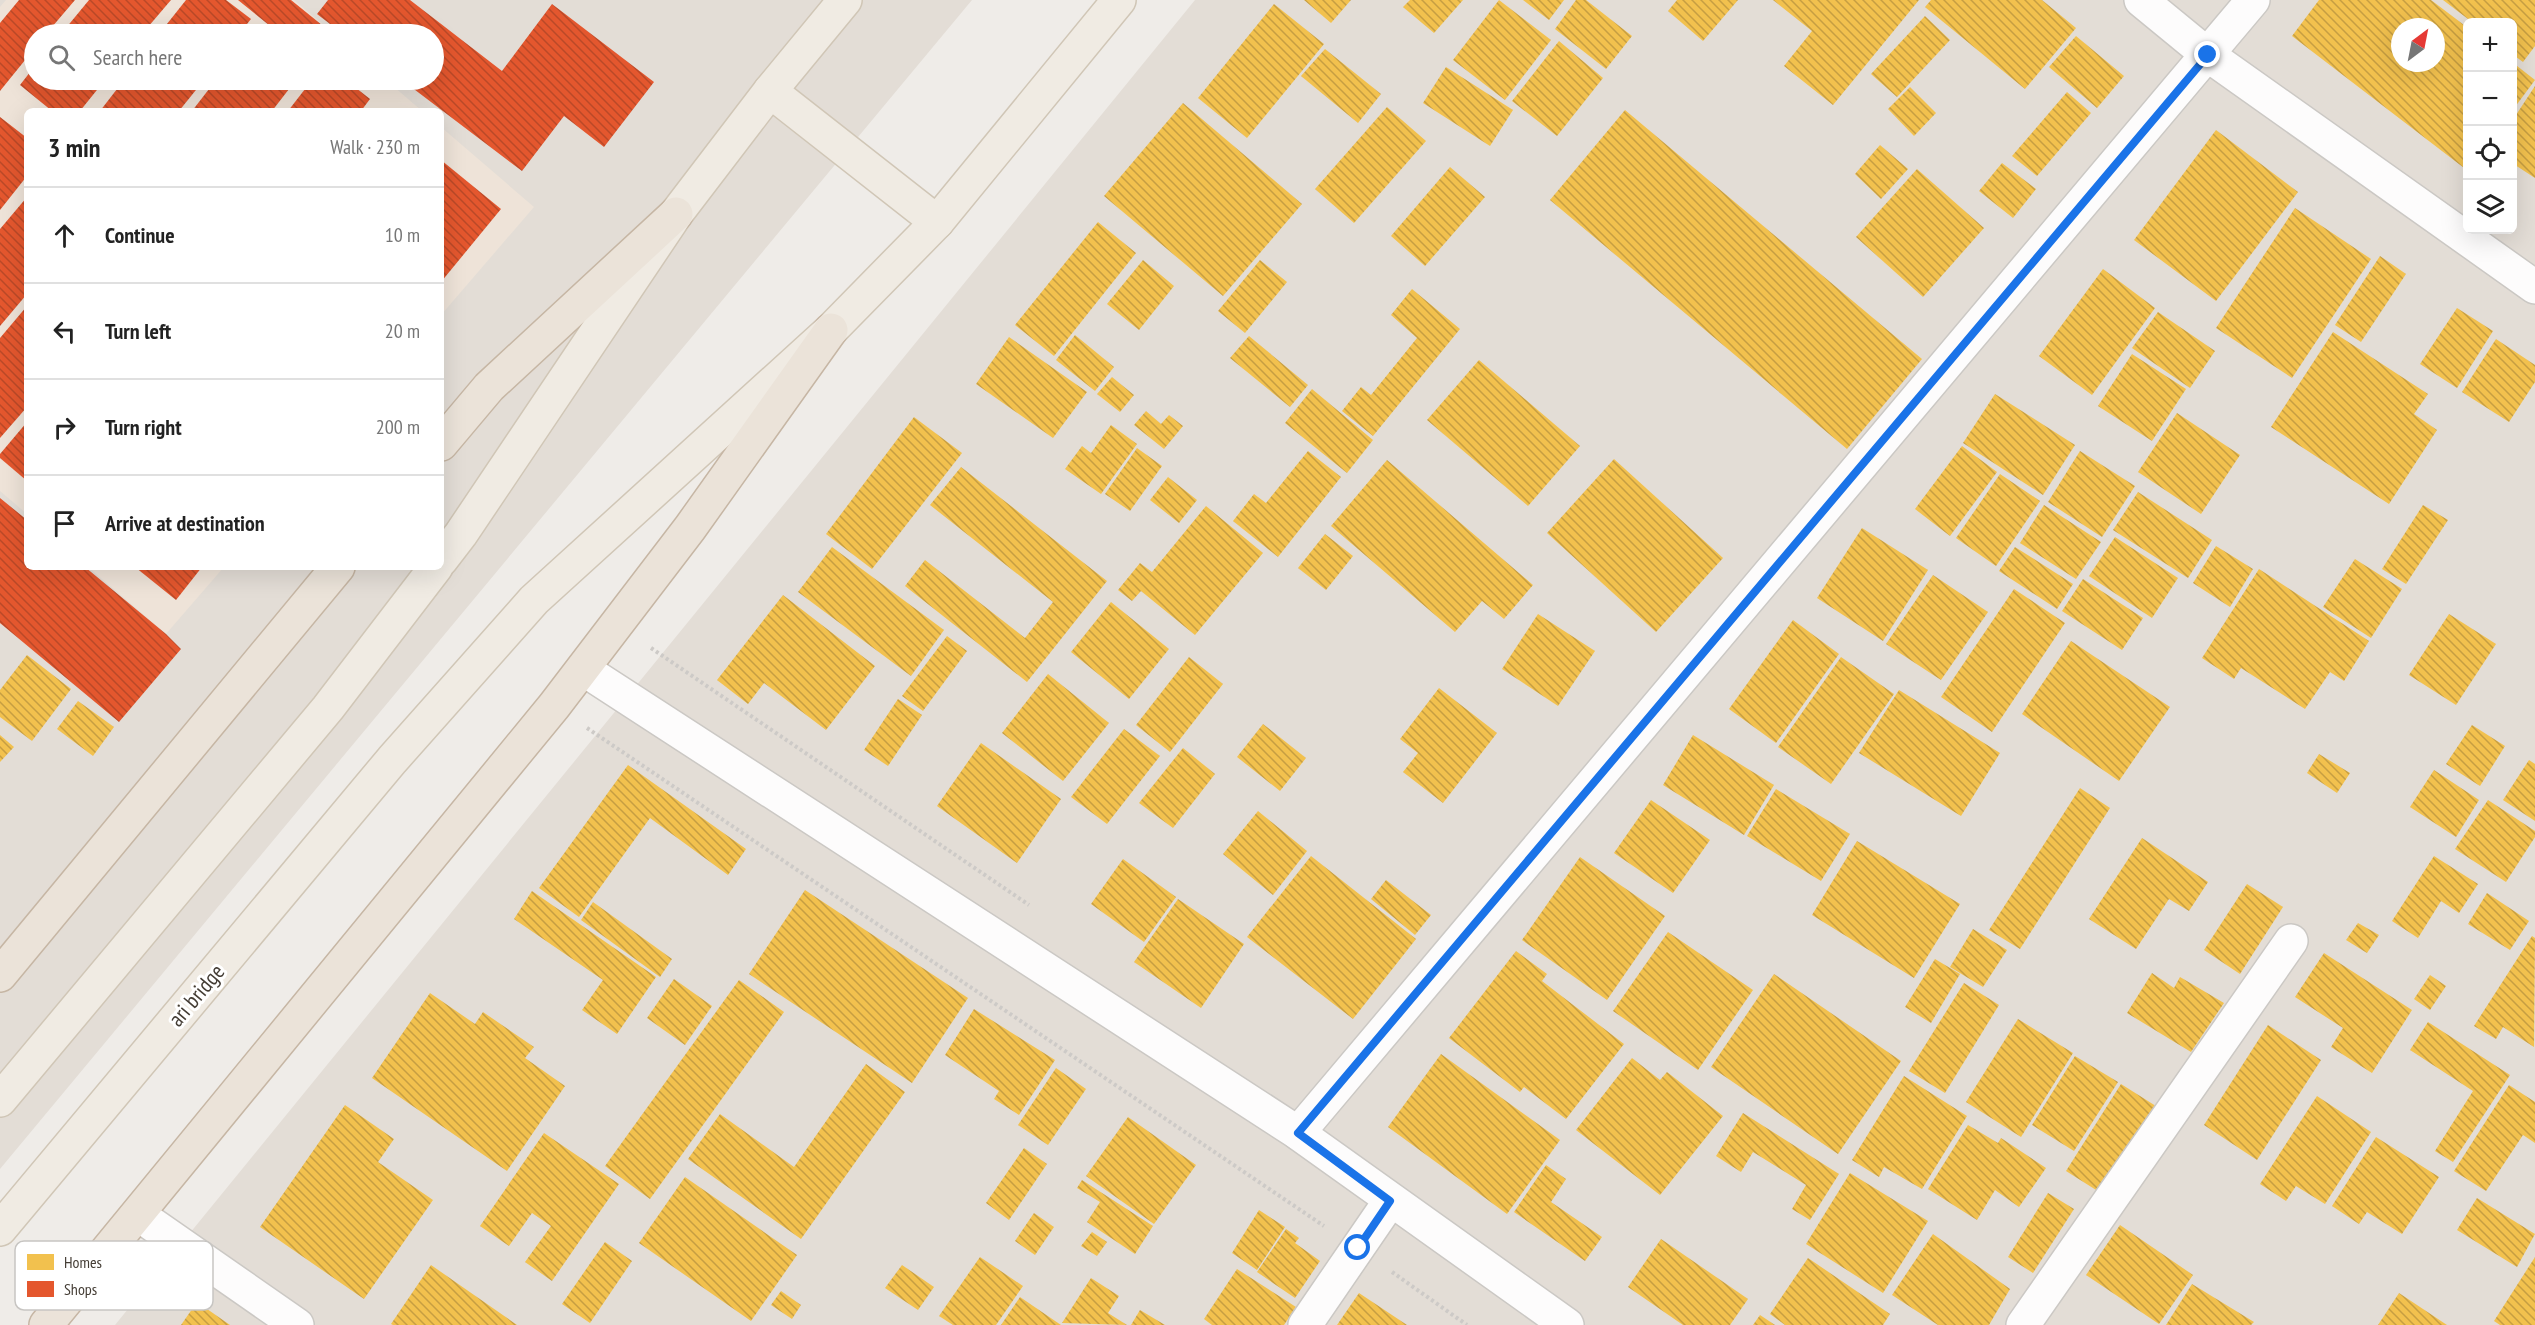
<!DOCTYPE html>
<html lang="en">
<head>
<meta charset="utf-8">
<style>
	:root { --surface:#fff; --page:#f2f2f2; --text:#222; --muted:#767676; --line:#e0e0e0 }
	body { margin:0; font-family:"PT Sans Narrow",sans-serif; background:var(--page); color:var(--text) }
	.controls { position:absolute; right:18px; top:18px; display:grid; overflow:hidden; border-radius:9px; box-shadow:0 6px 24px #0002 }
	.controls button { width:54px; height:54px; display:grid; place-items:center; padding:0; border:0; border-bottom:2px solid var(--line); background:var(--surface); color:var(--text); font:30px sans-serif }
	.compass { position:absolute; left:2391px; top:18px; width:54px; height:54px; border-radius:50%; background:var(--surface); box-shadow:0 6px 24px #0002; rotate:32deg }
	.stop { position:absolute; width:18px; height:18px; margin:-14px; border:4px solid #1a73e8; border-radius:50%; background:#fff }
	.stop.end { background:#1a73e8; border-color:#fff; box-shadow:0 2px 6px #0008 }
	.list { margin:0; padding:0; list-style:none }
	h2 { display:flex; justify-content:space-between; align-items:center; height:78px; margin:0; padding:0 24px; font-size:26px }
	h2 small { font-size:20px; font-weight:400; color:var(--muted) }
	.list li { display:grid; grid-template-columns:39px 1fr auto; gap:18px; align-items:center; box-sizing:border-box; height:96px; padding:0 24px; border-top:2px solid var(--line) }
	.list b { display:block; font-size:22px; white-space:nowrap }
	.list em { font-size:20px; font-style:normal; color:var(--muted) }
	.icon { flex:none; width:33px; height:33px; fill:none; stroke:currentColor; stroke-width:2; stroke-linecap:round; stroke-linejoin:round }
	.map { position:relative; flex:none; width:2535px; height:1325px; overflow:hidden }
	.search { position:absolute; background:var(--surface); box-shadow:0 6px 24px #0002; left:24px; top:24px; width:420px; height:66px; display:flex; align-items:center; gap:15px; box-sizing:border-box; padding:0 21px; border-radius:33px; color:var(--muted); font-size:22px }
	.panel { position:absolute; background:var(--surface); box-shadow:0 6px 24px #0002; left:24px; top:108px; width:420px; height:462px; border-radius:9px }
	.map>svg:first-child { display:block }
</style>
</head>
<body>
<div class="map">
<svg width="2535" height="1325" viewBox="0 0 2535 1325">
	<defs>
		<pattern id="homes-back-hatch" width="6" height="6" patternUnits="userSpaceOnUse" patternTransform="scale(1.5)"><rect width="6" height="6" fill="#f2c14e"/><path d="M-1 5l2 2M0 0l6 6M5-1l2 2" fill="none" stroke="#c69e42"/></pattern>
		<pattern id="shops-back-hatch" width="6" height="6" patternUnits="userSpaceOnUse" patternTransform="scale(1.5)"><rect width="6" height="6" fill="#e4572e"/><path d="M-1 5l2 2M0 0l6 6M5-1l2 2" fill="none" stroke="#ba4928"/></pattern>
	</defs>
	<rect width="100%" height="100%" fill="#efece8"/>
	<!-- residential -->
	<g fill="#e3ddd6" fill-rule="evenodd">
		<path d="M 0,0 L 972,0 L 0,1169 ZM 34,34 L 434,34 L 434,80 L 34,80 ZM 27,111 L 441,111 L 441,567 L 27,567 Z"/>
		<path d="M 1195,0 L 2535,0 L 2535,1325 L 115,1325 ZM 2468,22 L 2512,22 L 2512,230 L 2468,230 ZM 2400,27 L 2436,27 L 2436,63 L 2400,63 Z"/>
	</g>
	<!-- commercial -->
	<g fill="#eee3d8">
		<polygon points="6,0 294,0 334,34 34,34 34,80 386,80 422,111 27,111 27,514 0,491 0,7"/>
		<polygon points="441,127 534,207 441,315"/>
		<polygon points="88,567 224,567 166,634"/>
	</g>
	<!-- homes -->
	<g fill="url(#homes-back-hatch)" fill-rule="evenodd">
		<polygon points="1304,0 1351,0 1331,23"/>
		<polygon points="1410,0 1463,0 1434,33 1403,7"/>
		<polygon points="1499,0 1551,40 1505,100 1453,60"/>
		<polygon points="1523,0 1564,0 1549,20"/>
		<polygon points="1576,0 1586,0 1632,36 1606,69 1555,29"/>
		<polygon points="1677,0 1738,0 1703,41 1668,11"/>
		<polygon points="1773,0 1919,0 1833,105 1784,66 1812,31"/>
		<polygon points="1931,0 2042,0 2076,28 2025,89 1925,7"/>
		<path d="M 2319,0 L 2431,0 L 2468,28 L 2468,171 L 2292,36 ZM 2400,27 L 2436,27 L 2436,63 L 2400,63 Z"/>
		<polygon points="2443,0 2535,0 2535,46 2523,62 2512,54 2512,22 2472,22"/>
		<polygon points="1274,4 1324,44 1247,138 1198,98"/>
		<polygon points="1925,16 1950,40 1897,97 1871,74"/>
		<polygon points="2076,36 2124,76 2097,108 2049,67"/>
		<polygon points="1559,41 1603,78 1557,136 1512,101"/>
		<polygon points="1325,49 1381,94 1358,123 1301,76"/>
		<polygon points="2512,62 2535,80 2512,111"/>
		<polygon points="1446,67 1513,110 1490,146 1423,103"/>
		<polygon points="2535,86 2535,178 2512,163 2512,121"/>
		<polygon points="1910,87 1936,113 1914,136 1888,109"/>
		<polygon points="2067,92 2091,113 2037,176 2012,156"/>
		<polygon points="1183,103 1302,204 1223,296 1104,196"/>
		<polygon points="1387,107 1426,141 1354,223 1315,189"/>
		<polygon points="1625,110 1922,359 1847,449 1550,200"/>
		<polygon points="2216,130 2298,192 2216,301 2134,240"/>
		<polygon points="1880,145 1908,169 1881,199 1855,174"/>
		<polygon points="2002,163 2036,189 2013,218 1979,191"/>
		<polygon points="1450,167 1485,197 1425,266 1391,236"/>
		<polygon points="1917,169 1984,228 1923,297 1856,237"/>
		<polygon points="2295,208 2371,259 2292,378 2216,328"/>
		<polygon points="1098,222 1136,253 1054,356 1015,325"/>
		<polygon points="2380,256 2406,274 2361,342 2335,325"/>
		<polygon points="1143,260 1174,286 1139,330 1107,304"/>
		<polygon points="1260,260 1287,282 1245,333 1218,311"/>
		<polygon points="2103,269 2155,308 2092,395 2039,356"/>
		<polygon points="1412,289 1460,329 1373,436 1342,411 1361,387 1371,395 1417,338 1391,315"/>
		<polygon points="2457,308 2493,331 2457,388 2420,364"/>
		<polygon points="2158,312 2215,351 2190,388 2132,348"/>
		<polygon points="2333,332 2428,394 2414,414 2437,430 2389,504 2271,427"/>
		<polygon points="1075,335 1114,367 1095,391 1056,360"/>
		<polygon points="1249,336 1308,385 1290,407 1230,358"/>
		<polygon points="1009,337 1087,392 1053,438 976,384"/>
		<polygon points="2496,339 2535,365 2535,382 2509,422 2462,392"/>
		<polygon points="2132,354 2186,389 2152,441 2098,406"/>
		<polygon points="1479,360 1580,446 1528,506 1427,420"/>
		<polygon points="1112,377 1134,395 1120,412 1097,394"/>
		<polygon points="1312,389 1373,440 1347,473 1285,423"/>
		<polygon points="1995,394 2075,445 2043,495 1963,443"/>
		<polygon points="1146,411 1161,424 1169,415 1183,426 1164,449 1134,425"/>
		<polygon points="2177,413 2240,455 2201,514 2138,472"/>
		<polygon points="914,417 962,453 872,569 826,534"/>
		<polygon points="1111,425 1137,444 1101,494 1065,469 1082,446 1091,453"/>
		<polygon points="1962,446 1997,472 1950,536 1915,509"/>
		<polygon points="1137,448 1162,466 1130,511 1105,494"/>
		<polygon points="1308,451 1341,477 1278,557 1233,521 1254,494 1266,503"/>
		<polygon points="2080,451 2135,486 2102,537 2048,502"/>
		<polygon points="1614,459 1723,558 1656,632 1547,533"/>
		<polygon points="1387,460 1533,585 1504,619 1482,601 1455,632 1331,526"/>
		<polygon points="961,467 1107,581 1027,682 905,586 925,560 1025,638 1053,602 930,505"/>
		<polygon points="2000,474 2040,501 1996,566 1956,538"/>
		<polygon points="1168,477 1197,500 1179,523 1150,500"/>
		<polygon points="2138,492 2212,540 2188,578 2113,530"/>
		<polygon points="2044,505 2101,542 2076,579 2020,543"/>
		<polygon points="2423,505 2448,520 2406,584 2382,569"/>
		<polygon points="1206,506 1263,553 1195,635 1141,591 1132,601 1118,590 1140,563 1152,572"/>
		<polygon points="1862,528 1928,570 1883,641 1817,598"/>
		<polygon points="1325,534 1353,556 1326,590 1298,568"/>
		<polygon points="2115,537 2178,578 2152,618 2089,576"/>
		<polygon points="2216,546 2253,569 2230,607 2193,583"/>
		<polygon points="832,547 944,630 911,676 798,592"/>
		<polygon points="2015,547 2073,584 2057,609 1999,571"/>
		<polygon points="2355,559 2402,589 2371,638 2323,607"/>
		<polygon points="2259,569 2369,641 2344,681 2330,672 2305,709 2241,668 2234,679 2202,658"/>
		<polygon points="1933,575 1988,612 1941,680 1886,644"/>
		<polygon points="2083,579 2143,618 2122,650 2062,611"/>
		<polygon points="2014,589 2065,623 1992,732 1941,697"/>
		<polygon points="783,595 875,666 826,730 764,683 748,704 717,680"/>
		<polygon points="1111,602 1169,649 1129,699 1071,652"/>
		<polygon points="1538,614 1595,651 1558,706 1502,669"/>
		<polygon points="2449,614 2496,644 2456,705 2409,675"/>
		<polygon points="1793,620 1839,654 1776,743 1729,709"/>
		<polygon points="947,636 967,651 923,711 902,696"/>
		<polygon points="2071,641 2170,707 2119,781 2022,714"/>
		<polygon points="27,655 71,689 32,741 0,717 0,690"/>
		<polygon points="1189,657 1223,684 1170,752 1136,725"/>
		<polygon points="1841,657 1894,694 1831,784 1778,747"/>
		<polygon points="1048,674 1109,723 1063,781 1002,733"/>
		<polygon points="1439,688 1497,733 1443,803 1403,772 1418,753 1400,739"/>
		<polygon points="1899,690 2000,753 1961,816 1859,753"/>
		<polygon points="898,699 922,715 888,766 864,750"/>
		<polygon points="78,701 114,727 93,756 57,729"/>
		<polygon points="1263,724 1306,758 1280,791 1237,757"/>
		<polygon points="2472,725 2505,746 2480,786 2446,764"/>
		<polygon points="1124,729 1160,756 1107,824 1071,797"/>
		<polygon points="0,735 14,747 0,762"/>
		<polygon points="1693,735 1774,785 1744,835 1663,785"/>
		<polygon points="981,743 1061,799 1017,863 937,806"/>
		<polygon points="1183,748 1215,774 1173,828 1139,803"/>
		<polygon points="2319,754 2350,773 2337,793 2307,773"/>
		<polygon points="2529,760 2535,764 2535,821 2503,800"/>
		<polygon points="628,765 746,849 728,875 650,818 579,917 539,888"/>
		<polygon points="2434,770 2479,800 2456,837 2410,807"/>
		<polygon points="2080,788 2110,808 2020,949 1989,930"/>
		<polygon points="1776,789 1850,834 1821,881 1747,836"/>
		<polygon points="1651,800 1710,840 1673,893 1614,853"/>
		<polygon points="2488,800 2535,831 2535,837 2506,882 2455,849"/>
		<polygon points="1258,811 1307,851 1273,895 1223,854"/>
		<polygon points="2142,838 2208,882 2189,911 2169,899 2136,949 2089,919"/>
		<polygon points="1857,841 1960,904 1914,978 1812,915"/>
		<polygon points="1311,856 1416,939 1353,1019 1247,937"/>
		<polygon points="2434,856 2478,884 2459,913 2441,901 2418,938 2392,921"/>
		<polygon points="1580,857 1665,916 1607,1000 1522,940"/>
		<polygon points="1123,859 1176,897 1144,942 1091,904"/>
		<polygon points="1386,880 1431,915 1415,935 1371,899"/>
		<polygon points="2247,884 2283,907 2240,974 2204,950"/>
		<polygon points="805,890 968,998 912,1083 749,974"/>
		<polygon points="532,891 656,977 617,1034 582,1010 603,980 514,919"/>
		<polygon points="2487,893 2529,921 2510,950 2468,924"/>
		<polygon points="1178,899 1244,944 1201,1008 1134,962"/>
		<polygon points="593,902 672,959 660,977 581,920"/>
		<polygon points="2358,923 2379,935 2367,953 2346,940"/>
		<polygon points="1973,929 2007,950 1983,987 1950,967"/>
		<polygon points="1668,932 1753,990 1698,1070 1613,1011"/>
		<polygon points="2532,936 2535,938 2534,1047 2503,1027 2496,1039 2474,1026"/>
		<polygon points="1516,951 1547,974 1542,981 1624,1044 1566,1119 1524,1087 1520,1092 1449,1038"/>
		<polygon points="2324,953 2412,1010 2372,1073 2331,1047 2343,1028 2295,997"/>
		<polygon points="1935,959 1960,974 1931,1023 1905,1007"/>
		<polygon points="2152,973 2174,988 2180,977 2224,1003 2191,1052 2127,1013"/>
		<polygon points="1774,974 1901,1061 1838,1154 1711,1067"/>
		<polygon points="2430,975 2446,986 2430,1010 2414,999"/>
		<polygon points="674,979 712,1006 685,1045 647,1018"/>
		<polygon points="739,980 784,1012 650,1199 605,1166"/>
		<polygon points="1964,983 1999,1005 1945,1093 1909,1071"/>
		<polygon points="430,993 475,1024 483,1012 534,1047 525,1058 565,1086 507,1171 372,1078"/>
		<polygon points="974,1009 1055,1060 1019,1115 994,1099 999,1091 945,1055"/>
		<polygon points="2018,1019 2073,1053 2021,1137 1966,1102"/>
		<polygon points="2428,1022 2510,1075 2453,1162 2435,1151 2473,1091 2410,1050"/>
		<polygon points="2268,1025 2321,1060 2257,1160 2204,1125"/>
		<polygon points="1441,1054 1560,1140 1507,1214 1388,1127"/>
		<polygon points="2075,1056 2118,1082 2074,1151 2032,1125"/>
		<polygon points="1632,1058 1660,1080 1667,1072 1723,1116 1660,1195 1576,1130"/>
		<polygon points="866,1064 905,1092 801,1239 688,1159 720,1114 794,1167"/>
		<polygon points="1056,1068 1086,1089 1048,1145 1018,1125"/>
		<polygon points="1904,1076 1967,1116 1922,1189 1884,1167 1879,1177 1852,1160"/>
		<polygon points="2121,1084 2159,1108 2104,1195 2066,1171"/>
		<polygon points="2509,1085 2535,1102 2535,1143 2523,1135 2486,1191 2454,1171"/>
		<polygon points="2317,1096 2371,1132 2325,1204 2296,1186 2286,1201 2260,1184"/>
		<polygon points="345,1105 394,1139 378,1162 433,1200 364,1299 260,1227"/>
		<polygon points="1743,1113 1839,1174 1810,1220 1792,1209 1806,1185 1753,1152 1741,1172 1716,1156"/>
		<polygon points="1128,1117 1196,1165 1154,1224 1086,1176"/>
		<polygon points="1968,1125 1998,1143 2001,1138 2046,1168 2019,1207 1995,1190 1977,1220 1928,1189"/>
		<polygon points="544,1133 619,1184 552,1281 525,1262 551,1226 532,1213 509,1246 480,1226"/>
		<polygon points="2376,1137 2439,1177 2402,1234 2367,1212 2359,1224 2332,1206"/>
		<polygon points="1024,1148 1047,1164 1009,1220 986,1203"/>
		<polygon points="1546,1165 1566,1179 1551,1202 1602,1237 1585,1261 1514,1212"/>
		<polygon points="1850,1173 1928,1221 1883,1293 1806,1244"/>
		<polygon points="685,1177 797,1255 751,1321 639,1243"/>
		<polygon points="1082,1180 1153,1226 1135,1254 1087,1222 1100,1202 1077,1188"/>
		<polygon points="2048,1193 2074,1209 2033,1273 2008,1257"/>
		<polygon points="2477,1198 2535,1234 2517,1267 2457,1230"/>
		<polygon points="1259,1210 1285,1227 1257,1270 1232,1253"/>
		<polygon points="1034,1213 1054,1227 1035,1255 1015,1241"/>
		<polygon points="2120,1225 2193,1275 2159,1324 2086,1275"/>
		<polygon points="1286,1229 1299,1238 1295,1243 1320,1261 1295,1298 1257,1272"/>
		<polygon points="1092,1232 1107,1242 1097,1256 1081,1246"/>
		<polygon points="1933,1234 2010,1289 1989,1325 1938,1325 1892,1295"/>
		<polygon points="1661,1239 1748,1299 1730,1325 1683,1325 1628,1287"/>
		<polygon points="605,1242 632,1261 590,1323 562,1304"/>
		<polygon points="980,1257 1023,1286 996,1325 953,1325 939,1316"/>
		<polygon points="2535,1257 2535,1325 2500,1325 2494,1321"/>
		<polygon points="1808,1258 1890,1314 1883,1325 1785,1325 1770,1314"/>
		<polygon points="431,1265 517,1325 393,1325 391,1324"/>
		<polygon points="902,1265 934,1287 918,1310 885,1288"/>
		<polygon points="1237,1269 1296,1307 1284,1325 1212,1325 1204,1319"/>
		<polygon points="1091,1278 1119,1296 1108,1313 1127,1325 1062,1323"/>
		<polygon points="2192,1284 2254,1322 2251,1325 2166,1325"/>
		<polygon points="781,1291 801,1305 792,1319 771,1305"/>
		<polygon points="1359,1293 1407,1325 1337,1325"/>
		<polygon points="2399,1293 2447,1325 2378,1325"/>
		<polygon points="1020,1297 1061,1325 1001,1325"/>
		<polygon points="197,1302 230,1325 181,1325"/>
		<polygon points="1140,1310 1165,1325 1131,1325"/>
		<polygon points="1760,1315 1775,1325 1753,1325"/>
	</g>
	<!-- shops -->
	<g fill="url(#shops-back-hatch)">
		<polygon points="19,0 75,0 46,34 34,34 34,49 0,91 0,23"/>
		<polygon points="89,0 171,0 142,34 61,34"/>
		<polygon points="186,0 226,0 251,19 239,34 159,34"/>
		<polygon points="238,0 291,0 333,34 280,34"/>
		<polygon points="328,0 410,0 502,71 552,4 654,82 604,147 564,116 522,171 402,80 434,80 434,34 343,34 317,14"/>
		<polygon points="34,67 34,80 105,80 80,111 52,111 20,85"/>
		<polygon points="124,80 204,80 179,111 100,111"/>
		<polygon points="216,80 296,80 272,111 192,111"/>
		<polygon points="312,80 346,80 370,99 361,111 288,111"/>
		<polygon points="0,117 27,138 27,176 0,210"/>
		<polygon points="441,160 501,209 441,282"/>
		<polygon points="27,197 27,294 0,326 0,229"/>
		<polygon points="27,306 27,407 0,438 0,338"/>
		<polygon points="27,422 27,481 0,458 0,454"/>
		<polygon points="0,498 27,520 27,567 85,567 166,634 181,649 119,722 0,623"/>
		<polygon points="135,567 202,567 176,600"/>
	</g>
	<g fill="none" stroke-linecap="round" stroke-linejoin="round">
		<defs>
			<g id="minor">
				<polyline points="2141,0 2208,55 2535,287"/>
				<polyline points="583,669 1298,1133 1567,1325"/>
				<polyline points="1298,1133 2253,0"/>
				<polyline points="139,1215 297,1325"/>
				<polyline points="1305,1325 1390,1201"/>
				<polyline points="2023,1325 2291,941"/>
			</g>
			<g id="major">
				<polyline points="770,91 937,222"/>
				<polyline points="441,560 461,534 676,214 770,91 845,0"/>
				<polyline points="0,1100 328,708 436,567"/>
				<polyline points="0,1229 392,760 534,600 831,330 937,222 1119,0"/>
			</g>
			<g id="highway">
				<polyline points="441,444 489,387 676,214"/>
				<polyline points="0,975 338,567"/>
				<polyline points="46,1325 554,706 690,528 831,330"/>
			</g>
		</defs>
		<!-- minor casing -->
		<use href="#minor" stroke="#cbc8c4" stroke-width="36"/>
		<!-- major casing -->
		<use href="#major" stroke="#d0c6b6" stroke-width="36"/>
		<!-- highway casing -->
		<use href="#highway" stroke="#c6b6a4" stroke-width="36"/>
		<!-- path -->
		<g stroke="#cdcac7" stroke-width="4" stroke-dasharray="3 3" stroke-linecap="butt">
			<polyline points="651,648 1029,905"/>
			<polyline points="587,728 1324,1226"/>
			<polyline points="1392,1272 1467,1325"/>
		</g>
		<!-- minor -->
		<use href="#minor" stroke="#fdfcfc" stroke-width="33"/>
		<!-- major -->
		<use href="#major" stroke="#f0ebe3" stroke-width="33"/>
		<!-- highway -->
		<use href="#highway" stroke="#ebe3d9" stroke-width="33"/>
	</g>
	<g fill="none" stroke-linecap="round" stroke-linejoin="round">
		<!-- route -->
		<polyline stroke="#1a73e8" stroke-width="8" points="1358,1248 1390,1201 1298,1133 2208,55"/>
	</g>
	<g text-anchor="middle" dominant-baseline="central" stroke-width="6" stroke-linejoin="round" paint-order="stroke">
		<!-- street labels -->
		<g font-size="22" fill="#443d35" stroke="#fff">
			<text transform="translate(196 995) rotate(-50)">ari bridge</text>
		</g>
	</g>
	<!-- legend -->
	<rect x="15" y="1241" width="198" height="69" rx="9" fill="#fff" stroke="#c7c5c2" stroke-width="1.5"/>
	<rect x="27" y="1254" width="27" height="16" fill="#f2c14e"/>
	<rect x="27" y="1281" width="27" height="16" fill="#e4572e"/>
	<g font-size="16" fill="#443d35">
		<text x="64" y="1268">Homes</text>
		<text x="64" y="1295">Shops</text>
	</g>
</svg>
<div class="controls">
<button>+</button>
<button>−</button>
<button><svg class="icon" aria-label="locate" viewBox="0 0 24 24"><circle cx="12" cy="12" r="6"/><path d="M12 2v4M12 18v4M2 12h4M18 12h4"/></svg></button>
<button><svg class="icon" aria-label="layers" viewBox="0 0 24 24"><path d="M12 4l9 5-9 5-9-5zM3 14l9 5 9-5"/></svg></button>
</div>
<svg class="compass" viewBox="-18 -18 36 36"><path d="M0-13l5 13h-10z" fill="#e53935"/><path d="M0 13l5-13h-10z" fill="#767676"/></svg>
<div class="stop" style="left:1358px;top:1248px"></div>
<div class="stop end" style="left:2208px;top:55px"></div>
<div class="search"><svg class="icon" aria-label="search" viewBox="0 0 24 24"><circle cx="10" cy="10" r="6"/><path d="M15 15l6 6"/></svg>Search here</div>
<section class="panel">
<h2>3 min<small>Walk · 230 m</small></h2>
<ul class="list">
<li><svg class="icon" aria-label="ahead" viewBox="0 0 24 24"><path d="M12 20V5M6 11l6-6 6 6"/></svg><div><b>Continue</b></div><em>10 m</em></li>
<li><svg class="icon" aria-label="left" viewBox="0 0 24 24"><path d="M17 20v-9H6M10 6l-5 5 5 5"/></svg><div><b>Turn left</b></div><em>20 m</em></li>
<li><svg class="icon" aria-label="right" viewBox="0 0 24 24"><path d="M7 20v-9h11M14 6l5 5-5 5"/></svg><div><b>Turn right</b></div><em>200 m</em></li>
<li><svg class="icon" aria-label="arrive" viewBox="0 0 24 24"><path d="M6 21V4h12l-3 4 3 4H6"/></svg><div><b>Arrive at destination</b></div></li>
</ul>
</section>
</div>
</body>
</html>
